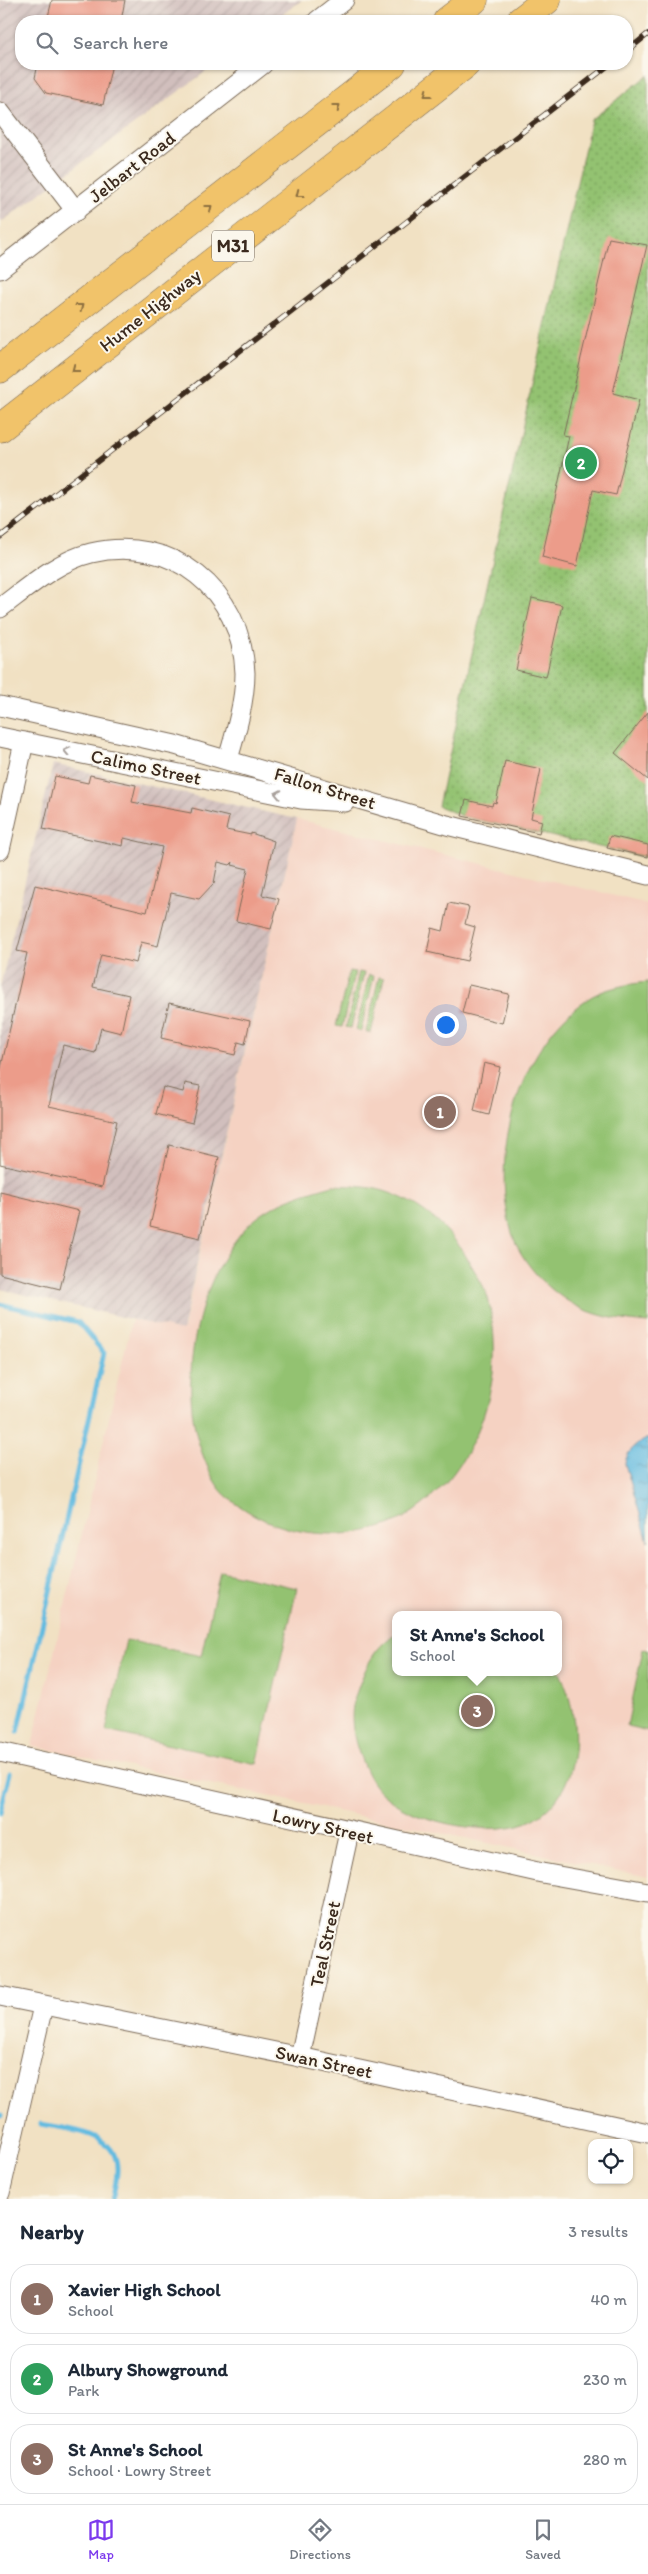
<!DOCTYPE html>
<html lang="en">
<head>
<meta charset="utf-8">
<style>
	:root { --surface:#fff; --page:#f6f6f7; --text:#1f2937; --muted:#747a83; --line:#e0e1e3; --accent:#7c3aed }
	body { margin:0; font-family:Itim,sans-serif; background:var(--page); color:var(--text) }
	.controls { position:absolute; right:15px; bottom:15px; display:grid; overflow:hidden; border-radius:10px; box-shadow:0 1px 4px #0004 }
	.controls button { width:45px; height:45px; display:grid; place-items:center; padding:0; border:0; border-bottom:1px solid var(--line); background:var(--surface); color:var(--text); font:25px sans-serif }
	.you { position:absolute; left:445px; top:1024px; width:18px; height:18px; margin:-12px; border:4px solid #fff; border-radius:50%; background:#1a73e8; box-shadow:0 0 0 8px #1a73e833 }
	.badge { display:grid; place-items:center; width:32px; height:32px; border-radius:50%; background:var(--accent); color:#fff; font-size:16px; font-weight:700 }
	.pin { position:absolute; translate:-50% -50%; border:2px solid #fff; box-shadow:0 1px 5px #0006 }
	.popup { position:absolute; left:392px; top:1611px; width:170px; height:65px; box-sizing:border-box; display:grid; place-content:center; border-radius:10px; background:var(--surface); filter:drop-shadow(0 1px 4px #0005); font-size:16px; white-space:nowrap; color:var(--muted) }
	.popup b { font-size:19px; color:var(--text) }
	.popup::after { content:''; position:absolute; left:50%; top:100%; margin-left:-10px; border:10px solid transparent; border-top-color:var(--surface) }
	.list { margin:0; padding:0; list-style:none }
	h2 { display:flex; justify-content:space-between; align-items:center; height:65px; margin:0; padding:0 20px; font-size:21px }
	h2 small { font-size:16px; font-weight:400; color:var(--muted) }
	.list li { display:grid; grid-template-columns:32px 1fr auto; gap:15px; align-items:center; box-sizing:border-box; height:70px; margin:0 10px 10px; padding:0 10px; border:1px solid var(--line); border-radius:20px }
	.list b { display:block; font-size:19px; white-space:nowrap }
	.list p { margin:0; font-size:16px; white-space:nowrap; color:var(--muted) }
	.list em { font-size:16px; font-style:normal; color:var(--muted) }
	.icon { flex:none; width:28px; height:28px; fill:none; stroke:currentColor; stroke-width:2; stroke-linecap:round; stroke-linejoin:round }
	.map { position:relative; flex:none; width:648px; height:2199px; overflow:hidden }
	.search { position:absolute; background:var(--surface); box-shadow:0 1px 4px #0004; left:15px; right:15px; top:15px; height:55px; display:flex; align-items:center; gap:12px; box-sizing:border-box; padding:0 18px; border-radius:20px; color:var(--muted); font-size:19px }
	.sheet { height:305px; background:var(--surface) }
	nav { display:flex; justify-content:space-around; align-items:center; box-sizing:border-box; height:70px; border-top:1px solid var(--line); background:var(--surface); font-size:14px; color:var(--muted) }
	nav a { display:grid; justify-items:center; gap:2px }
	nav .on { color:var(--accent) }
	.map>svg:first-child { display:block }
</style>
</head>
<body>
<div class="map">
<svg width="648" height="2199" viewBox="0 0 648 2199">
	<defs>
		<pattern id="industrial-furrows" width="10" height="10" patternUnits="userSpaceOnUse" patternTransform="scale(1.25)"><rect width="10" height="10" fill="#d1bfbd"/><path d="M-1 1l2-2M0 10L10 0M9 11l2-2" fill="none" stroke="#b4a4a2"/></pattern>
		<pattern id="green-dots" width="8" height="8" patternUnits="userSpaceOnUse" patternTransform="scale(1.25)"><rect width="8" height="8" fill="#93c271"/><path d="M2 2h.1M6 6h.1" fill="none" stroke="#799e5c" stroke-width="1.8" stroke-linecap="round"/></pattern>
		<pattern id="water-ripples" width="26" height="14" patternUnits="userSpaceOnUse" patternTransform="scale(1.25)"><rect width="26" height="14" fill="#63bbe0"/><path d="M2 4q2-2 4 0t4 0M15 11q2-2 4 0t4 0" fill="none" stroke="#5398b5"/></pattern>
	</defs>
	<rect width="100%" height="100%" fill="#fbf7ec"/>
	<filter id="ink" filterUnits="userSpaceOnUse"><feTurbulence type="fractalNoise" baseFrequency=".02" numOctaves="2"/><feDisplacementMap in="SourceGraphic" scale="10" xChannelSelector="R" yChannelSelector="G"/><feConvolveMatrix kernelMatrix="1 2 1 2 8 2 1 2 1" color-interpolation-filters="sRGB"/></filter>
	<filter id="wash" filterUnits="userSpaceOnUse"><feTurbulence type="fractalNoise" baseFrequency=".0096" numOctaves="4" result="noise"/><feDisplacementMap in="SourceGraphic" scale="20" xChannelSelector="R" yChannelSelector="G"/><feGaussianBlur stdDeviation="1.12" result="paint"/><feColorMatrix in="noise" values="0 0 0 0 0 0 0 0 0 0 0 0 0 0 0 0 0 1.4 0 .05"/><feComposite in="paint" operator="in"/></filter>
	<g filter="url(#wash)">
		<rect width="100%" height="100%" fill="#f1e1c3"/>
		<!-- built -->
		<path fill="#f5d2c2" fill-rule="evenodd" d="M 297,819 L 648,904 L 648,1877 L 32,1746 L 132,1320 L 183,1330 ZM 396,1615 L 558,1615 L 558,1672 L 396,1672 Z"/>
		<!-- industrial -->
		<g fill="url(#industrial-furrows)">
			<polygon points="0,0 302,0 273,21 21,21 21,64 216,64 0,223"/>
			<polygon points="53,764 297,819 182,1331 0,1289 0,987"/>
		</g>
		<!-- green -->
		<polygon fill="url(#green-dots)" stroke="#677648" points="648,75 648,858 462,816 438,806 591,120"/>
		<!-- pitch -->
		<g fill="#93c271" stroke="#677648">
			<polygon points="349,971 355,972 342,1027 336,1026"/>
			<polygon points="359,972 364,973 351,1028 346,1027"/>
			<polygon points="369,975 374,976 361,1031 356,1030"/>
			<polygon points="379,977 384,978 371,1033 366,1032"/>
			<path d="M 648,982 L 648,1323 C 616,1320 585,1315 559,1295 C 541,1282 522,1260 514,1239 C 487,1161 517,1047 586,1000 C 603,988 628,984 648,982 Z"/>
			<path d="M 333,1185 C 350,1186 368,1186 384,1191 C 419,1202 449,1227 467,1258 C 474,1270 482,1282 487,1295 C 490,1303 490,1312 492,1320 C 503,1391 473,1471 413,1512 C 392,1527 365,1533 339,1534 C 298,1535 261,1524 229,1498 C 216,1488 210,1473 204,1458 C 176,1390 194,1288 242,1232 C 265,1205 300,1194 333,1185 Z"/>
			<polygon points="220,1571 297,1588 257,1764 106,1731 126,1640 201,1656"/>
			<path d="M 396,1635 L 396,1672 L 558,1672 L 558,1669 C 582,1715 585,1789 534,1819 C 497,1840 417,1823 386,1797 C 372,1786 366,1772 360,1756 C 353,1738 349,1716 355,1697 C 363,1674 373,1645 396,1635 Z"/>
			<polygon points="643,1649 648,1650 648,1731 627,1726"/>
		</g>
		<!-- water -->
		<path fill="url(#water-ripples)" stroke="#4f727f" d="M 648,1438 L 648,1541 L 625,1464 C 626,1451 637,1444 648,1438 Z"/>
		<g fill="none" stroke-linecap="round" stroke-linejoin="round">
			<!-- stream -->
			<g stroke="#63bbe0" stroke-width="5">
				<polyline points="0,1304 78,1322 104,1353 18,1732"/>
				<polyline points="0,1813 10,1773"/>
				<polyline points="0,2115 1,2115"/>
				<path d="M 41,2124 C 65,2129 109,2131 116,2160 C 119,2172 115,2187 112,2199"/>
			</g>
		</g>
		<g id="blocks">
			<!-- building -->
			<g fill="#ec9c8a">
				<polygon points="52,0 125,0 121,21 47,21"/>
				<polygon points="38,64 112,64 103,105 46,93 35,78"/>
				<polygon points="609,238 647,245 613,393 639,400 616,495 593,490 577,566 542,557 569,436 563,435"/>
				<polygon points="532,598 562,605 546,677 516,670"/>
				<polygon points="648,712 648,780 615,753"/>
				<polygon points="505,761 541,769 531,818 542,821 539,833 462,816 466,800 492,806 493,802 496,803"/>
				<polygon points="90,775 136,785 132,802 191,813 192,808 229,817 226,830 251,835 251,833 274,841 262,895 279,899 271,929 236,921 248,869 232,865 233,862 230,865 218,862 214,883 199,899 171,893 158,946 141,942 136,963 101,955 93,987 129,995 121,1033 101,1028 95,1053 63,1045 49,1106 117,1121 102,1187 0,1164 0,1072 27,953 17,951 35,885 147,912 162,847 124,838 123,846 43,829 55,776 88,783"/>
				<polygon points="610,836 648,845 648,857 607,848"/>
				<polygon points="449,903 469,907 465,924 475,927 467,961 427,952 432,928 443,931"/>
				<polygon points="469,985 509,994 502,1023 462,1013"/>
				<polygon points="169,1003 250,1021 245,1044 238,1042 235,1055 161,1038"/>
				<polygon points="484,1063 500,1067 489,1115 474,1111"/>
				<polygon points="185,1083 200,1086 192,1123 156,1114 163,1087 183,1092"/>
				<polygon points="169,1145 219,1157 200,1238 150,1226"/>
				<polygon points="0,1192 79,1211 60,1289 0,1274"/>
			</g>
		</g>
	</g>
	<g filter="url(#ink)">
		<use href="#blocks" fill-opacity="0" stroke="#7b6a58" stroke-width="1"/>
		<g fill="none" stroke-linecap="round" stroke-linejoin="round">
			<defs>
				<g id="minor">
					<polyline points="317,21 344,0"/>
					<polyline points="0,112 76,211"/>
					<polyline points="0,269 263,64"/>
					<path d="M 0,608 C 27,588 57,561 91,553 C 172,534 242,590 245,673 C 245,701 236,732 228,759"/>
					<polyline points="0,706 175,745 447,825 648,875"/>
					<polyline points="0,737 301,799 345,802"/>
					<polyline points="0,850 24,742"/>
					<polyline points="0,1752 542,1873 648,1892"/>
					<polyline points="0,1996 300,2057 648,2133"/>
					<polyline points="300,2057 349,1832"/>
					<polyline points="0,2193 43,2006"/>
				</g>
				<g id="highway">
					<polyline points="447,21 474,0"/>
					<polyline points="520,21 547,0"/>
					<polyline points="0,369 392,64"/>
					<polyline points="0,428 466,64"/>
				</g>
			</defs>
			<!-- minor casing -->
			<use href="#minor" stroke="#7b6a58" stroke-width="21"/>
			<!-- highway casing -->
			<use href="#highway" stroke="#7b6a58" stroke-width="29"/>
			<!-- minor -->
			<use href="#minor" stroke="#fff" stroke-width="19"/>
			<!-- highway -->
			<use href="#highway" stroke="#f1c36a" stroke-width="28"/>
			<defs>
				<g id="rail">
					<polyline points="627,51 648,34"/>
					<polyline points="0,537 610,64"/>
				</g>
			</defs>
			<!-- rail casing -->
			<use href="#rail" stroke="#3b2a1e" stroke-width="5.5"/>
			<!-- rail -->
			<use href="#rail" stroke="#fbf7ec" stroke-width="4" stroke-dasharray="11" stroke-linecap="butt"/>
		</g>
		<!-- one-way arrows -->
		<defs><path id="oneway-chevron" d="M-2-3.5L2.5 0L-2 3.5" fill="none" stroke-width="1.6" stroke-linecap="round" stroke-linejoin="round" transform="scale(1.25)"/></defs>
		<g stroke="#8d6f40">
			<use href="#oneway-chevron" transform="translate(427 94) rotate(142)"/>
			<use href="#oneway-chevron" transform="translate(337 107) rotate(-38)"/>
			<use href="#oneway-chevron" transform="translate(299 194) rotate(142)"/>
			<use href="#oneway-chevron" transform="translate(209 208) rotate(-38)"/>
			<use href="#oneway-chevron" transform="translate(80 307) rotate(-38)"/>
			<use href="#oneway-chevron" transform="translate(75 369) rotate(142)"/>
		</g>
		<g stroke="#a79f9a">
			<use href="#oneway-chevron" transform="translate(67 751) rotate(-168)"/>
			<use href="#oneway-chevron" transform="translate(278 794) rotate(-168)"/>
		</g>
	</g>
	<g text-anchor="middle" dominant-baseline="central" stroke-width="4" stroke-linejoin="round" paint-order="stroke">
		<!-- shield labels -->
		<rect fill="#fbf7ec" stroke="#75685c" stroke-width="1" x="212" y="230.5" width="42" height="31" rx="4"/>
		<g font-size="18" font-weight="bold" fill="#3b2a1e">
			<text x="233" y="246">M31</text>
		</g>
		<!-- street labels -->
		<g font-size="19" fill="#3b2a1e" stroke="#fbf7ec">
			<text transform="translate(132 167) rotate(-38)">Jelbart Road</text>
			<text transform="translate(150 310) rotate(-38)">Hume Highway</text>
			<text transform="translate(146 767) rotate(12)">Calimo Street</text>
			<text transform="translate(325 788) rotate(17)">Fallon Street</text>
			<text transform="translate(323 1826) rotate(13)">Lowry Street</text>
			<text transform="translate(325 1944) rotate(-78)">Teal Street</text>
			<text transform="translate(324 2062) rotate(12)">Swan Street</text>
		</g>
	</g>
</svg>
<div class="controls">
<button><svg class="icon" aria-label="locate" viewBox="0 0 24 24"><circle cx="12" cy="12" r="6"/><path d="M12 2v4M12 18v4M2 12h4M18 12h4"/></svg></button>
</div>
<div class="you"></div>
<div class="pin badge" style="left:440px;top:1112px;background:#8d6e63">1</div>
<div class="pin badge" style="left:581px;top:463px;background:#2e9e5b">2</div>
<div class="pin badge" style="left:477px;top:1711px;background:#8d6e63">3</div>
<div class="popup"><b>St Anne's School</b>School</div>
<div class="search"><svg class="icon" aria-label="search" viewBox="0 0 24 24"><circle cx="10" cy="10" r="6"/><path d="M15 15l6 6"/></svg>Search here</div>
</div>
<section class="sheet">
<h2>Nearby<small>3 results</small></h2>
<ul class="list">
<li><span class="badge" style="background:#8d6e63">1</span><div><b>Xavier High School</b><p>School</p></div><em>40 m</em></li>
<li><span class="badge" style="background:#2e9e5b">2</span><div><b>Albury Showground</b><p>Park</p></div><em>230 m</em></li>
<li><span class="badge" style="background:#8d6e63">3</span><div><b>St Anne's School</b><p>School · Lowry Street</p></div><em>280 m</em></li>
</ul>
</section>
<nav>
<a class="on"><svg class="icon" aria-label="map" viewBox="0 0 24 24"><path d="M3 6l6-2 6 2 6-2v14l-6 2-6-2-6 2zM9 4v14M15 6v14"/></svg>Map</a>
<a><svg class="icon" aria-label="directions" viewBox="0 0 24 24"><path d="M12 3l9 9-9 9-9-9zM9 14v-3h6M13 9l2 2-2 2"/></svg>Directions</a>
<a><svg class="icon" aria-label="saved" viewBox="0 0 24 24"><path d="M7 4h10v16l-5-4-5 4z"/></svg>Saved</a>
</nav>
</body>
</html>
